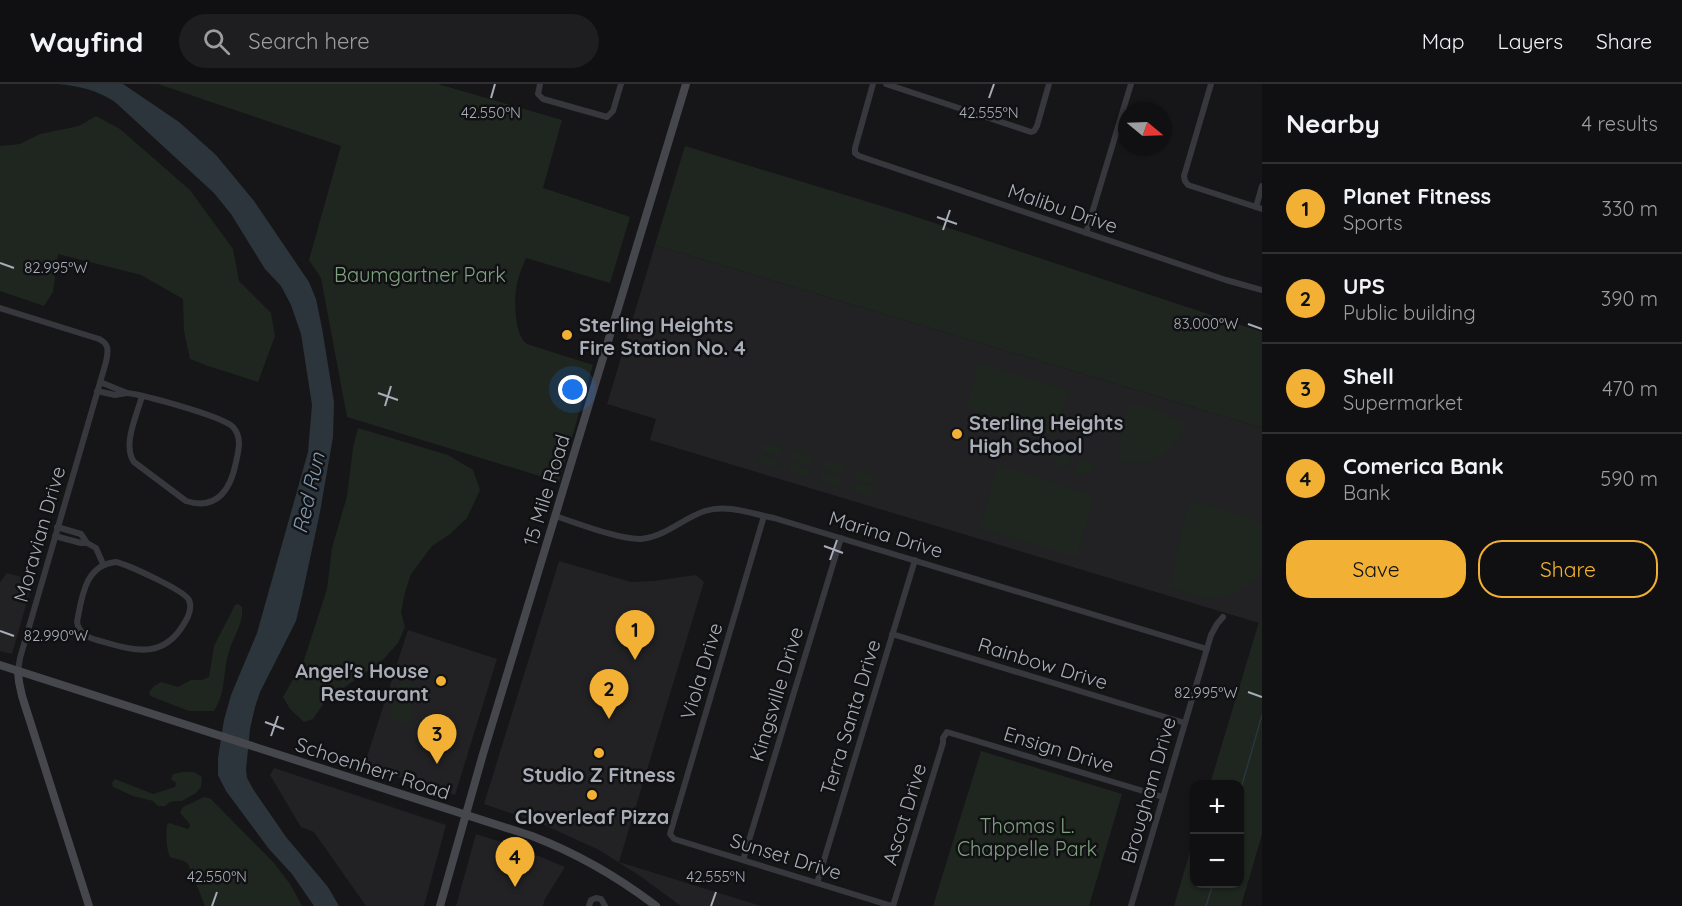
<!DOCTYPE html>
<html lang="en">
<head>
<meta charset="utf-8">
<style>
	:root { --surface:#101012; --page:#1e1e20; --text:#f1f3f6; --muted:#9c9d9f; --line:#303032; --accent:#f2b134 }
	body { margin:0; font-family:Quicksand,sans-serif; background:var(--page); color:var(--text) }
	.controls { position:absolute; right:18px; bottom:18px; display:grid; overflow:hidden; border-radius:12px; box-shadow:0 2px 4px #0004 }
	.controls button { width:54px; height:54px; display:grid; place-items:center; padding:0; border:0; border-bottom:2px solid var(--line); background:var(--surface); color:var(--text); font:30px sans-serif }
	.compass { position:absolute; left:1118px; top:18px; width:54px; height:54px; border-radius:50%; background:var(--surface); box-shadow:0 2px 4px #0004; rotate:109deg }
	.you { position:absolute; left:573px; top:306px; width:21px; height:21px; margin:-15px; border:4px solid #fff; border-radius:50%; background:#1a73e8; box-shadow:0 0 0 9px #1a73e833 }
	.badge { display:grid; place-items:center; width:39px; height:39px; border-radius:50%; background:var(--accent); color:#111; font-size:20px; font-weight:700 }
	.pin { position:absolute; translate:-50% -50px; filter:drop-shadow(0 2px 3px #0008) }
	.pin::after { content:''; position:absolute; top:32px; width:21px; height:18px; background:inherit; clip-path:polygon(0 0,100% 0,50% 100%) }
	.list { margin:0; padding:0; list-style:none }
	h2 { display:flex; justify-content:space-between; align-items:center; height:78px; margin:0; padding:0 24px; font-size:26px }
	h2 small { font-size:20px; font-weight:400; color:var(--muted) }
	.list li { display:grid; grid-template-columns:39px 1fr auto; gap:18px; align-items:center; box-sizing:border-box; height:90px; padding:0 24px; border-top:2px solid var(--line) }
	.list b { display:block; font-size:22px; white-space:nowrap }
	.list p { margin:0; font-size:20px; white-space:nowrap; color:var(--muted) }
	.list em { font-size:20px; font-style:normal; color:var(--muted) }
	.actions { display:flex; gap:12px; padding:18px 24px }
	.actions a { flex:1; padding:14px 0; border:2px solid var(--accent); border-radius:24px; text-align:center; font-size:21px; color:var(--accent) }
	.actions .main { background:var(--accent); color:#111 }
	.icon { flex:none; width:33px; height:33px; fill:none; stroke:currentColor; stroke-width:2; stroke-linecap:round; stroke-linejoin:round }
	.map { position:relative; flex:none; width:1262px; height:822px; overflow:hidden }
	header { display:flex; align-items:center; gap:36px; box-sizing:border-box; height:84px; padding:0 30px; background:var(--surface); border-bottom:2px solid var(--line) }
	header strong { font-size:28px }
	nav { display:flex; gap:33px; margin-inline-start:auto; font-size:21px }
	.search { width:420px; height:54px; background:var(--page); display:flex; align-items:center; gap:15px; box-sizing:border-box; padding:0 21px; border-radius:33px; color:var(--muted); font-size:22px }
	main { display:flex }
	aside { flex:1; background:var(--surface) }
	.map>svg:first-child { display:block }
</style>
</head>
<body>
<header>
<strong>Wayfind</strong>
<div class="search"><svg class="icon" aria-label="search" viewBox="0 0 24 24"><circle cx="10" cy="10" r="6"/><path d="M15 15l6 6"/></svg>Search here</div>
<nav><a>Map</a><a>Layers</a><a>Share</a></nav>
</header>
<main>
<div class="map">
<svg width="1262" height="822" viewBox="0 0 1262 822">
	<rect width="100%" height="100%" fill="#161618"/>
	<!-- built -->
	<g fill="#222225">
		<polygon points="655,161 1262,344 1262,528 1259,539 650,356 656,335 607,320"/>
		<polygon points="559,477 631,498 654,497 696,491 704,498 619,778 761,822 681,822 640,792 599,766 542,740 484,720"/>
		<polygon points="7,489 32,496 32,500 12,570 0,567 0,498"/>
		<polygon points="408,546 497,575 455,711 364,682"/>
		<polygon points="274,684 446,741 424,822 366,822 314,748 301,743 270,691"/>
		<polygon points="476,750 517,763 565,783 545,815 543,822 456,822"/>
	</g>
	<!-- green -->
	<g fill="#1e261f">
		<path d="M 158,0 L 438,0 L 562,36 L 543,104 L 630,133 L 610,199 L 526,174 C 522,183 517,196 516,206 C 514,220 515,252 527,260 L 593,281 L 559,398 L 347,333 L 321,194 L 309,176 L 341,62 Z"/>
		<polygon points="96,32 120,45 190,106 233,165 239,197 271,229 275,252 258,298 208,282 190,275 184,247 183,215 141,191 58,170 53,208 44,222 0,207 0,62 20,60 40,50 79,42"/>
		<polygon points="685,62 901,128 1262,248 1262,344 655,161"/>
		<polygon points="979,279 1069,306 1055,351 966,324"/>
		<path d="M 1135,319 L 1156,326 L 1186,341 C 1172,370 1149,387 1117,376 L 1124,338 L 1129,323 Z"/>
		<polygon points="358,344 448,371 473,386 480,406 467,434 450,450 432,462 411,490 405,508 401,528 405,543 398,559 381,578 326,616 313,635 304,638 290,625 283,613 304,576 327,505 332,464 347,412 353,364"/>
		<polygon points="764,358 783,364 780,373 761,367"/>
		<polygon points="795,367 814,373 812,382 792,376"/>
		<path d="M 1054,368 L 1069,372 L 1071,371 L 1072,373 L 1070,374 L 1066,386 C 1057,384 1051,378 1054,368 Z"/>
		<polygon points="760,370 779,376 777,385 757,379"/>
		<polygon points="1078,373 1080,375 1094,380 1087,390 1078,391 1074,390 1078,377 1076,374"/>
		<polygon points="826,376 846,382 843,391 823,385"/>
		<polygon points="791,379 811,385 808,394 789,388"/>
		<polygon points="998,381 1095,411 1076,473 979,444"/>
		<polygon points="858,386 877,392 874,401 855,395"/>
		<polygon points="823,388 842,394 839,403 820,397"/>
		<polygon points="854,398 873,404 870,413 851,407"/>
		<path d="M 1195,418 L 1210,421 L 1262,440 L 1262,487 C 1250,502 1223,519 1202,514 C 1191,512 1181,507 1170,503 L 1184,436 L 1189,420 Z"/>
		<path d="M 238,520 L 242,523 C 244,539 233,553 229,568 C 222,590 227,606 214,627 L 189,627 L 150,612 L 149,608 L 154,602 L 161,598 L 178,603 L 191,596 L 202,596 L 209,593 L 214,562 L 235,521 Z"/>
		<polygon points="1262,528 1262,750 1241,822 1174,822 1194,754 1194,800 1240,800 1240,700 1210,700"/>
		<polygon points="403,597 414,600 418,606 408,640 389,635 400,600"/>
		<polygon points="981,667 1122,710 1089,822 933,822"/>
		<polygon points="183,688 194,688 202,693 201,703 196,709 182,717 177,717 170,718 165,722 158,722 153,717 133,712 113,703 112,699 115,695 153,710 175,703 176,699 171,695 173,690"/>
		<path d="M 204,713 L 211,715 L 274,779 L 290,800 L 302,822 L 205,822 L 188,780 L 184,777 L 170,773 C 166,764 166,751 167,741 L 169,739 L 188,745 L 190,742 L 189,739 L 180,729 L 183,723 Z"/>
	</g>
	<!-- water -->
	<path fill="#2c353c" d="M 58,0 L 123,0 L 179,38 L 216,71 L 254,117 L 309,198 L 316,215 L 322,244 L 334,318 L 333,353 L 320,428 L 302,512 L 296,537 L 260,608 L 255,623 L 250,645 L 246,686 L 247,694 L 253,705 L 286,753 L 328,803 L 339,822 L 314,822 L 292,790 L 269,765 L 226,707 L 218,691 L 218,674 L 224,636 L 231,611 L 257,549 L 308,368 L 312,321 L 301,250 L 291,221 L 281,202 L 265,185 L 231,130 L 214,109 L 115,18 C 97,6 79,2 58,0 Z"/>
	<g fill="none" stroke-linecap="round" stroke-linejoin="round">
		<!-- stream -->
		<g stroke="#2c353c" stroke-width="1.5">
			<polyline points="1240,708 1262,631"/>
			<polyline points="1206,822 1213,800"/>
		</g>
		<!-- street -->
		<g stroke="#37383d" stroke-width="6">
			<polyline points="540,0 538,10 543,15 607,33 613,27 621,0"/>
			<polyline points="873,0 855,64 855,69 859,72 1226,196 1262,206"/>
			<polyline points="886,0 1031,48 1034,47 1037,42 1049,0"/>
			<polyline points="1211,0 1184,92 1185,97 1188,101 1262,125"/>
			<polyline points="1256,123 1262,102"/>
			<polyline points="1086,149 1131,0"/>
			<path d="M 0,224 L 99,255 C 110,260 108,268 106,278 L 20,574 L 18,587"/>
			<polyline points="97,307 115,311 127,309 100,298"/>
			<path d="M 127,309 C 144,311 222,332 233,343 C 242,353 239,365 236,378 C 231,404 218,427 186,417 L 134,378 C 122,361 137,331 142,312"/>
			<path d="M 555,432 C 577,439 620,456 641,455 C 665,453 683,434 705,427 C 728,420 752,430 774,434 L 1207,565"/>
			<polyline points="764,432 670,750 674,755 892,822"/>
			<polyline points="55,452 81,459 87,459 81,450 57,443"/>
			<polyline points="87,459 96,464 103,480"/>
			<path d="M 116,478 C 128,481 184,506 189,516 C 192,523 189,532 185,538 C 165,574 137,568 104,558 C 92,555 79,552 77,538 C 82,512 85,481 116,478 Z"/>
			<polyline points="892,550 1185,639"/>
			<polyline points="743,776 841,454"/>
			<polyline points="817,799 915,476"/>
			<polyline points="589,822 591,816 596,814 601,815 605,822"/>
			<polyline points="893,822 943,659 943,654 947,648 1163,713"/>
			<polyline points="1131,822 1211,551 1217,540 1223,533"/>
		</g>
		<!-- secondary -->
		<g stroke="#45474d" stroke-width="8">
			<path d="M 0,581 L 532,752 C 576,769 618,793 656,822"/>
			<polyline points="18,587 19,598 22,612 89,822"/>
			<polyline points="440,822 483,670 686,0"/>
		</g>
	</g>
	<!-- ticks -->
	<path fill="none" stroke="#a8adb8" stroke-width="2" d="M 491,14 L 495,0M 989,14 L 994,0M 937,133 L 957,140M 943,146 L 950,126M 0,179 L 14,184M 1248,240 L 1262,245M 378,309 L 398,316M 385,322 L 391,302M 824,462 L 843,469M 830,476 L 837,456M 0,547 L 14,552M 1248,608 L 1262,613M 265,638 L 284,645M 271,652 L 278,632M 212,822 L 217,808M 711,822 L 716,808"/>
	<!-- markers -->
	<g fill="#f2b134" stroke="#111113" stroke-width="2">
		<circle cx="567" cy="251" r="6"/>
		<circle cx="957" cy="350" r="6"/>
		<circle cx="441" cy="597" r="6"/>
		<circle cx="599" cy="669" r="6"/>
		<circle cx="592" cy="711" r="6"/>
	</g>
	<g text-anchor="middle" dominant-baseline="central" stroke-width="5" stroke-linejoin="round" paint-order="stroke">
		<!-- street labels -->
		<g font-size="20" fill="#a8adb8" stroke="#111113">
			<text transform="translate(1063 124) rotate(19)">Malibu Drive</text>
			<text transform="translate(546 406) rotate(-73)">15 Mile Road</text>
			<text transform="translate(39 450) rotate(-74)">Moravian Drive</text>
			<text transform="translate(886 450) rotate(17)">Marina Drive</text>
			<text transform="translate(1043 579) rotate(17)">Rainbow Drive</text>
			<text transform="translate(701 587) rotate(-73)">Viola Drive</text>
			<text transform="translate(776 610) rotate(-73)">Kingsville Drive</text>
			<text transform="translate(850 633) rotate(-73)">Terra Santa Drive</text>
			<text transform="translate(1059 665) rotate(17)">Ensign Drive</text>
			<text transform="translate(373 684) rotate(18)">Schoenherr Road</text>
			<text transform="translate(1148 706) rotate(-74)">Brougham Drive</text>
			<text transform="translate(904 730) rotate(-73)">Ascot Drive</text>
			<text transform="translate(786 772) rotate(17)">Sunset Drive</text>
		</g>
		<!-- park labels -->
		<g font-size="20" fill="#7fa381" stroke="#111113">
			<text x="420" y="190">Baumgartner Park</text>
			<text x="1027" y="741">Thomas L.<tspan x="1027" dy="23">Chappelle Park</tspan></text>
		</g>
		<!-- poi labels -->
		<g font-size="20" font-weight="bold" fill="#a8adb8" stroke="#111113" text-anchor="start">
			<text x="579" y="240">Sterling Heights<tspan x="579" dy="23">Fire Station No. 4</tspan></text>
			<text x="969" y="338">Sterling Heights<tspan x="969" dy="23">High School</tspan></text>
			<text x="429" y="586" text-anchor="end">Angel's House<tspan x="429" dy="23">Restaurant</tspan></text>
			<text x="599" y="690" text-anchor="middle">Studio Z Fitness</text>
			<text x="592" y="732" text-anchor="middle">Cloverleaf Pizza</text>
		</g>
		<!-- water labels -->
		<g font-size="21" font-style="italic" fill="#7f9bb3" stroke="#111113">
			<text transform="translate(308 409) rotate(-77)">Red Run</text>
		</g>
	</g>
	<g font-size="15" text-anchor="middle" fill="#a8adb8" stroke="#111113" stroke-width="5" stroke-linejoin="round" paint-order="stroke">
		<text x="491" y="34">42.550°N</text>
		<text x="989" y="34">42.555°N</text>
		<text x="56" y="189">82.995°W</text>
		<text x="1206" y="245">83.000°W</text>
		<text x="56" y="557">82.990°W</text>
		<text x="1206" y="614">82.995°W</text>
		<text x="217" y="798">42.550°N</text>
		<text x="716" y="798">42.555°N</text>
	</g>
</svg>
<div class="controls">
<button>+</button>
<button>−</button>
</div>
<svg class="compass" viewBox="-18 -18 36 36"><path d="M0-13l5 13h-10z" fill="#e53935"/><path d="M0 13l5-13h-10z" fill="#9c9d9f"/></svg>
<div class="you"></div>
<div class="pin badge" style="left:635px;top:576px">1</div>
<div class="pin badge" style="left:609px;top:635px">2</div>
<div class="pin badge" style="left:437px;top:680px">3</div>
<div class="pin badge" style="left:515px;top:803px">4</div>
</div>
<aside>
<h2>Nearby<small>4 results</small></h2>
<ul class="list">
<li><span class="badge">1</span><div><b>Planet Fitness</b><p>Sports</p></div><em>330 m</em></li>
<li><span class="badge">2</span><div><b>UPS</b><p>Public building</p></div><em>390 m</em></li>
<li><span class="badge">3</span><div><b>Shell</b><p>Supermarket</p></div><em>470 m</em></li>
<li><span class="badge">4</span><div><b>Comerica Bank</b><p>Bank</p></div><em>590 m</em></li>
</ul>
<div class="actions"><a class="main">Save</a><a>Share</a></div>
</aside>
</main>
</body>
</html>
